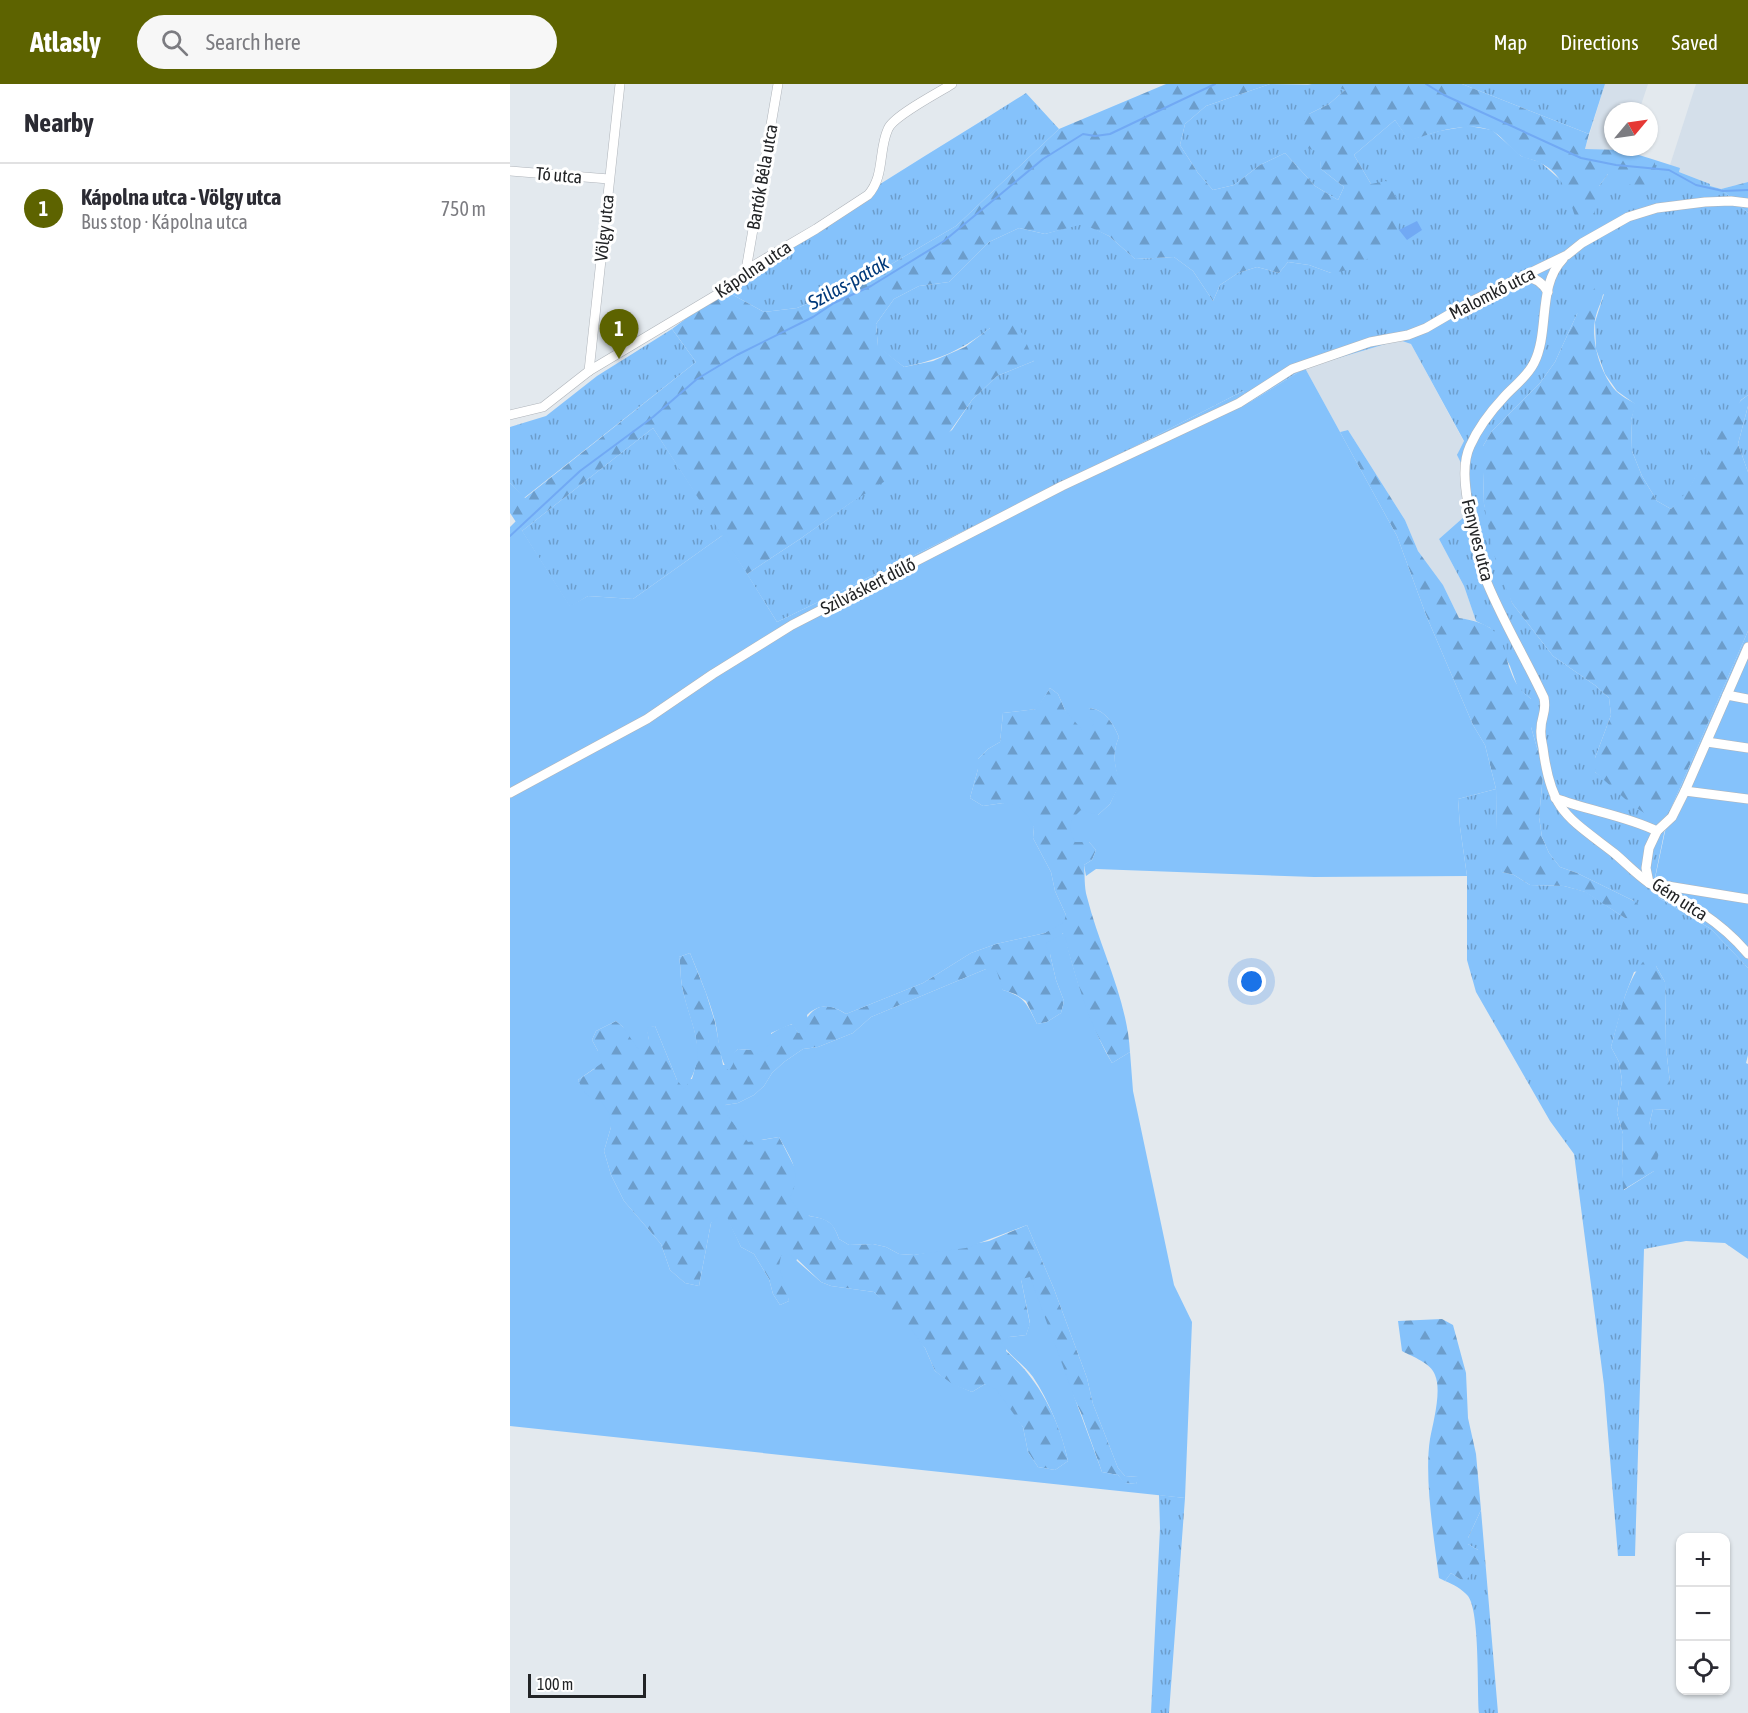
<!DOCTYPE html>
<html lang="en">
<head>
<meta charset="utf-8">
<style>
	:root { --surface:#fff; --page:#f7f7f7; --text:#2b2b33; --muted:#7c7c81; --line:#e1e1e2; --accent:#5d6300 }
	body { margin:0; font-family:"Asap Condensed",sans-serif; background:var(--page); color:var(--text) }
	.controls { position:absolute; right:18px; bottom:18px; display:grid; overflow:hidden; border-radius:12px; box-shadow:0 2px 4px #0004 }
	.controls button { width:54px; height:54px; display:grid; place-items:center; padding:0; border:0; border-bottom:2px solid var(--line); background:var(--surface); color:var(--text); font:30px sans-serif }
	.compass { position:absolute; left:1094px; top:18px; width:54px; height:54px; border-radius:50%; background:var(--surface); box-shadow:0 2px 4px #0004; rotate:61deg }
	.scale { position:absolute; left:18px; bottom:15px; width:118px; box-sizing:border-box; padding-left:6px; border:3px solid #222426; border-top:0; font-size:16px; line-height:21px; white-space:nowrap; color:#222426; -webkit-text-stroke:4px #fff; paint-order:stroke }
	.you { position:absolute; left:742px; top:898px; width:21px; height:21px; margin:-15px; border:4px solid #fff; border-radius:50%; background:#1a73e8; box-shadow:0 0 0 9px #1a73e833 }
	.badge { display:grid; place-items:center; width:39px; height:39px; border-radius:50%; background:var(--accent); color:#fff; font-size:20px; font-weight:700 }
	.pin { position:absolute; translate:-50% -50px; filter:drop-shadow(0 2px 3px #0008) }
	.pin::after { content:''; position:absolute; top:32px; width:21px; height:18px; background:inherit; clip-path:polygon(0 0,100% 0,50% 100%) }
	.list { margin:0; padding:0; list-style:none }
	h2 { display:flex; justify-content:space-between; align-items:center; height:78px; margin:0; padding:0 24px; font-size:26px }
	h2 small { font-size:20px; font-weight:400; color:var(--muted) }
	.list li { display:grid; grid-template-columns:39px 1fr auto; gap:18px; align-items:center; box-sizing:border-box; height:90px; padding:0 24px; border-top:2px solid var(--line) }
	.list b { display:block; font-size:22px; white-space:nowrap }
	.list p { margin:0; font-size:20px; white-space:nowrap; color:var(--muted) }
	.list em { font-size:20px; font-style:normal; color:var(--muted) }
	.icon { flex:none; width:33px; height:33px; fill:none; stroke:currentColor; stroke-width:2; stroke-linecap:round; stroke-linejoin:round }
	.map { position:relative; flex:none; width:1238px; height:1629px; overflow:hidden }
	header { display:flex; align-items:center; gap:36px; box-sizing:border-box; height:84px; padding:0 30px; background:var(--accent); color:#fff }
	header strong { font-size:28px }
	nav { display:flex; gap:33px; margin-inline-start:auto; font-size:21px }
	.search { width:420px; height:54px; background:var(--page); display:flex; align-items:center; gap:15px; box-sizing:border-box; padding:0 21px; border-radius:33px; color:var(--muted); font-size:22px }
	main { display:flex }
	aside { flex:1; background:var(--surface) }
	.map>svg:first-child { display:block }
</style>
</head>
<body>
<header>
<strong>Atlasly</strong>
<div class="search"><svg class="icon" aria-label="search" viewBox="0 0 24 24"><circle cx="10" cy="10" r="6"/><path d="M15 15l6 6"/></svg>Search here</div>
<nav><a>Map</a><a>Directions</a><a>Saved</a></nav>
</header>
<main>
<aside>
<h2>Nearby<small></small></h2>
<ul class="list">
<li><span class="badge">1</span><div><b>Kápolna utca - Völgy utca</b><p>Bus stop · Kápolna utca</p></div><em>750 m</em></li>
</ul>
</aside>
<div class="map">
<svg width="1238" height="1629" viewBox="0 0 1238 1629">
	<defs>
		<pattern id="grass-tufts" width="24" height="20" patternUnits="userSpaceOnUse" patternTransform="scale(1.5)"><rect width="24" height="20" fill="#85c2fb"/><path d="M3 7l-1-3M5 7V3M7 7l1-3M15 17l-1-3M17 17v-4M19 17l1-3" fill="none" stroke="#6c9dcb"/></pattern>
		<pattern id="forest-firs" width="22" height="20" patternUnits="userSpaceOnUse" patternTransform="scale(1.5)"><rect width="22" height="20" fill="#85c2fb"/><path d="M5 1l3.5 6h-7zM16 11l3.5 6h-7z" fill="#6c9dcb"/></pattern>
	</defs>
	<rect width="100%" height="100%" fill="#e3e9ee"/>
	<!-- built -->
	<g fill="#d4dfea">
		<polygon points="1095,0 1138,0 1129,27 1103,27 1103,63 1118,63 1117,67 1075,65"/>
		<polygon points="1186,0 1238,0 1238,98 1211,105 1200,102 1200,100 1169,88 1160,81"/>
		<polygon points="889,256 901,260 954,358 951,378 955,432 929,455 954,502 966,537 949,534 933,501 908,467 895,436 838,346 830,348 795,284"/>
	</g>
	<!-- grass -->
	<g fill="url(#grass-tufts)" fill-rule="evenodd">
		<polygon points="760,0 828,1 835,6 819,20 799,30 810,68 811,85 834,103 828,116 805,102 775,69 750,81 724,101 703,106 688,89 670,61 675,40 696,22"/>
		<polygon points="952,0 1095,0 1079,50"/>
		<path d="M 516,9 L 549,45 L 446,142 L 351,198 L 287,224 L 254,228 L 214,206 C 310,134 415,73 516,9 Z"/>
		<path d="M 885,36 L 899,56 L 929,47 L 959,42 L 982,46 L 1011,72 L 1030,78 L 1054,99 L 1089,102 L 1098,90 L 1145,86 L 1145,76 L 1170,84 L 1169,88 L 1200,100 L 1200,102 L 1211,105 L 1238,129 L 1238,311 L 1231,316 L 1173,415 L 1161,425 L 1147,417 L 1132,392 L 1122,367 L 1121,336 L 1125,320 L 1107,307 L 1095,290 L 1086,265 L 1085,238 L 1094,210 L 1067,230 L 1045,278 L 1030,299 L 982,347 L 973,362 L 973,388 L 974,420 L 1002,519 L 1043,572 L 1086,602 L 1099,614 L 1101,631 L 1085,674 L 1085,688 L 1156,740 L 1144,798 L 1149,814 L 1201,845 L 1238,884 L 1238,971 L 1236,979 L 1238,980 L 1238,1175 L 1215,1159 L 1176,1157 L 1134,1165 L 1125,1472 L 1108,1472 L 1094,1301 L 1064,1070 L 1040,1037 L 966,908 L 957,876 L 957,792 L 950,743 L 948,715 L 986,705 L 987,746 L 992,788 L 1004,791 L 1020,801 L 1054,802 L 1076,808 L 1115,834 L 1124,817 L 1067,789 L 1050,783 L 1039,769 L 1032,753 L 1029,733 L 1034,681 L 1027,664 L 1021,643 L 1021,615 L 1008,604 L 1000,582 L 980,544 L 966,537 L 954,502 L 929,455 L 955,432 L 951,379 L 947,371 L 954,357 L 901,260 L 889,256 L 795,284 L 740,318 L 733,307 L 587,382 L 267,538 L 237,490 L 290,455 L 442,346 L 462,316 L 487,292 L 524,277 L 480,244 C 450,267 431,275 394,283 L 368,263 L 366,240 L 384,215 L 409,202 L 439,198 L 479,158 L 509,144 L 535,150 L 573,139 L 599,152 L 625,175 L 664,173 L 683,187 L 703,217 L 710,201 L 728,189 L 747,183 L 769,189 L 778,178 L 799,181 L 821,189 L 861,100 L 844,71 ZM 1146,882 L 1155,898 L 1156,964 L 1160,999 L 1159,1026 L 1143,1025 L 1139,1041 L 1144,1087 L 1114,1106 L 1112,1082 L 1113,1050 L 1107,1029 L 1112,996 L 1109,978 L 1101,963 L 1115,912 L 1124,888 Z"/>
		<polygon points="162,245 186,278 14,414 0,399 0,343 36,332 87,292"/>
		<polygon points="1238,322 1238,388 1228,360"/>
		<polygon points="143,344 213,451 123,515 78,512 60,523 12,447"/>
		<polygon points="649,1411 675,1414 659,1629 641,1629 650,1444"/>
		<path d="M 971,1426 L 988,1629 L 969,1629 C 967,1605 970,1528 958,1512 C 952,1505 943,1500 935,1497 L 941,1489 L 950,1495 L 968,1466 L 958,1460 L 958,1454 Z"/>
	</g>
	<!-- forest -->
	<g fill="url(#forest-firs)">
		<path d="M 656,0 L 760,0 L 696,22 L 675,40 L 670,61 L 688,89 L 703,106 L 724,101 L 750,81 L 775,69 L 805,102 L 828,116 L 834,103 L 811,85 L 809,68 L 791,62 L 787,47 L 799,30 L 819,20 L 835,6 C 823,0 811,4 798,0 L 952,0 L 1079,50 L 1075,65 L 1113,66 L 1145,76 L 1145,86 L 1138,109 L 1098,90 L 1089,102 L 1084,129 L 1065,132 C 1058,110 1052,88 1028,78 C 1023,75 1016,75 1011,72 C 1001,66 994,54 984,48 C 961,35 921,49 899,57 L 885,36 L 844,71 L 861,100 L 876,97 L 894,125 L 884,155 L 844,185 L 821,189 L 799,181 L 778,178 L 769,189 L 747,183 L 728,189 L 710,201 L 703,217 L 683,187 L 664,173 L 625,175 L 599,152 L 573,140 L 535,150 L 509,144 L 479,158 L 439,198 L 409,202 L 384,215 L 366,240 L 368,262 L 394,283 L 423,277 L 455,263 L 480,244 L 503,236 L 513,251 L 524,277 L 487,292 L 462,316 L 429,363 L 342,418 L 290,455 L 237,490 L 143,344 L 12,447 L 0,429 L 0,399 L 15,414 L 186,278 L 162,245 L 214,206 L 254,228 L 287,224 L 351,198 L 446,142 L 549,45 Z"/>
		<polygon points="1238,98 1238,129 1211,105"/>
		<path d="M 1093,196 C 1095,217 1089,218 1085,236 C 1081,258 1091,291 1106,307 C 1111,312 1119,316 1126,320 L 1121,336 L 1122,367 L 1132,392 L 1147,417 L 1161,425 C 1193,398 1205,333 1238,311 L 1238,322 L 1228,360 L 1238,388 L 1238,547 L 1159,729 L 1156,740 C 1127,729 1108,708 1085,688 L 1085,674 L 1101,631 L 1099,614 L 1086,602 L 1043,572 L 1002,519 L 987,482 L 980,452 L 974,420 L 973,388 L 973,362 L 982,347 L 1030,299 L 1045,278 L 1067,230 L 1077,212 Z"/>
		<path d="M 838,346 L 895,436 L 908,467 L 933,501 L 949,534 C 1004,542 987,567 1008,602 C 1011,607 1017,611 1021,615 L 1021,643 L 1027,664 L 1034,681 L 1029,733 L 1032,753 L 1039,769 L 1050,783 L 1067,789 L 1124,817 L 1133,825 L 1132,835 L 1115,834 L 1075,808 L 1054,802 L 1020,801 L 1004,791 L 992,788 L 987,773 L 986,705 L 975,661 L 963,641 L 916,531 L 887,452 L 830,348 Z"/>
		<path d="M 540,604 L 548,610 L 555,626 L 578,632 L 578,624 C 595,625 603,639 609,653 C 602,669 604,683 611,698 L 600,720 L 588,731 L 579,758 L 586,766 L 582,776 L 574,781 C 575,791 574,803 577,813 C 590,865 617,914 620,968 L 602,979 L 583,943 L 574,921 L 553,849 L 540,870 L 546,896 L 554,917 L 551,929 L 537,938 L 527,940 L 516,917 L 505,910 L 493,906 L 476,885 L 361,933 L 343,949 L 308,963 L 293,965 L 274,978 L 262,989 L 254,1002 L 244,1011 L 228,1019 L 215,1021 L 252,1056 L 269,1053 L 287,1088 L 286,1102 L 299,1132 C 317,1135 323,1137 329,1155 L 339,1161 L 363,1160 L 376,1163 L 389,1170 L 404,1171 L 479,1157 L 517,1141 L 544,1205 L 577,1294 L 583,1320 L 608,1384 L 615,1392 L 629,1393 L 626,1400 L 614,1399 L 608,1391 L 592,1388 L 571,1329 L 511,1195 L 520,1240 L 516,1251 L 499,1253 L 496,1267 C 529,1295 549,1335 558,1377 L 545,1386 L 528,1383 L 518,1368 L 513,1343 L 475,1300 L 462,1308 L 441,1300 L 425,1287 L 415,1264 L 364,1208 L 321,1202 L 311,1198 L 287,1175 L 277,1204 L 279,1217 L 270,1221 L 263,1210 L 259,1195 L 244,1170 L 231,1163 L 216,1133 L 201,1139 L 189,1202 L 175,1199 L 160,1186 L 151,1160 L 114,1117 L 101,1091 L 94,1067 L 101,1043 L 73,1009 L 68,996 L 84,985 L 88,967 L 82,956 L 86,947 L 106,937 L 113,943 L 139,956 L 136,943 L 145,942 L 167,996 L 182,995 C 195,955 179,940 172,902 C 170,892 171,882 169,873 L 180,869 L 196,909 L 205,938 L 213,981 L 222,980 L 222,971 L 228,965 L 241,966 C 254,955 266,944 283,940 L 288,949 C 300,926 310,913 336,930 L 413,899 L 461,869 L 486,860 L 535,849 L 556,831 L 545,807 L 541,788 L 523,754 L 524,743 L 493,719 L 473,722 L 460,714 L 468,685 L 468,675 L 478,665 L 490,658 L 493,629 L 526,625 Z"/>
		<path d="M 1146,865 L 1146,882 L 1155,898 L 1156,964 L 1160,999 L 1160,1026 L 1143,1025 L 1139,1041 C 1152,1061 1151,1064 1144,1087 L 1113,1106 L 1112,1082 L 1113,1050 L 1107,1029 L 1112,996 L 1109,978 L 1101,963 C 1111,928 1116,888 1146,865 Z"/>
		<path d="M 932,1235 L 943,1241 L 956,1289 L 958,1334 L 966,1370 L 971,1426 L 958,1454 L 958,1460 L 968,1466 L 971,1473 L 969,1482 L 956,1496 L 950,1495 L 941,1489 L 935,1497 L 929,1494 C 924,1454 914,1394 920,1355 C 923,1339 932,1307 925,1291 C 921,1279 903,1273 892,1267 L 888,1237 Z"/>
	</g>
	<!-- garden -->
	<g fill="#85c2fb">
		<path d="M 795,284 L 887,452 L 916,531 L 963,641 L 975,661 L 986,705 L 948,715 L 950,743 L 957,792 L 804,793 L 586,785 L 576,792 L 574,781 L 582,776 L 586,766 L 579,758 L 565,758 C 557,743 559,737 571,726 L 588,731 L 600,720 L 610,698 C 604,683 602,668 609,653 C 603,639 595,625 578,624 L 578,632 L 584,638 L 582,644 L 573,647 L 555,626 L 548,610 L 540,604 L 527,625 L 493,629 L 490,658 L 478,665 L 468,675 L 468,685 L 460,714 L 473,722 L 493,719 L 508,722 L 518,732 L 524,743 L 523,754 L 541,788 L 545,807 L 556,831 L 554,838 L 535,849 L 486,860 L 461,869 L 413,899 L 336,930 C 322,921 310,919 297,931 L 299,941 L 294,949 L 288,949 L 282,940 L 261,949 L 261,958 L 249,971 L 241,966 L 228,965 L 223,971 L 223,980 L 219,987 C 208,975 209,953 205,937 C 199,914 189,891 180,869 L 169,873 C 171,883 170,892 172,902 C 179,940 202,969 174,1005 L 167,996 L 145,942 L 137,944 L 139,956 L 136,964 L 128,965 L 113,943 L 106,937 L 86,947 L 82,956 L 88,967 L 92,979 L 68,996 C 74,1009 77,1014 91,1017 L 99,1029 L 101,1043 L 94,1067 L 101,1091 L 114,1117 L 151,1160 L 160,1186 L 175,1199 L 189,1202 L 201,1139 L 208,1133 L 217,1133 L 231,1163 L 244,1170 L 259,1195 L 263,1210 L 270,1221 L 279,1217 L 269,1182 L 271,1172 L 279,1170 L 311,1198 L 321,1202 L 364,1208 L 401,1245 L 415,1264 L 425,1287 L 441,1299 L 462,1308 L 475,1300 L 486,1305 L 513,1343 L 518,1368 L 528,1383 L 545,1386 L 558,1377 C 552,1349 539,1317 523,1293 C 514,1280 499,1272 491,1258 L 499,1253 L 516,1251 L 520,1239 L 511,1195 L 520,1193 L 592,1388 L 608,1391 L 615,1399 L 626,1400 L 628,1393 L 615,1392 L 608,1384 L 583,1320 L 577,1294 L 544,1205 L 517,1141 L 456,1164 L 404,1171 L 389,1170 L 376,1163 L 363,1160 L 339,1161 L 329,1155 C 321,1131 310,1136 290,1129 L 280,1114 C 292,1088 282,1077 269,1053 L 238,1058 L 217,1031 L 215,1021 L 228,1019 L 244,1011 L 254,1002 L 262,989 L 274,978 L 293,965 L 308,963 L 343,949 L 361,933 L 476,885 L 486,885 L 493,906 C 515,913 517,920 527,940 L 537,938 L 551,929 L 554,917 L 546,896 L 540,870 L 535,860 L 554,849 C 566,895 578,938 602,979 L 620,968 L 623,1007 L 664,1201 L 682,1238 L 675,1414 L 0,1342 L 0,443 L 6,437 L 60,522 L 78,512 L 123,515 L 213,451 L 267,538 L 587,382 L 733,307 L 740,318 Z"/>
		<polygon points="1238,547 1238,884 1201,845 1149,814 1144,799 1159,729"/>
	</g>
	<!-- water -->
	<polygon fill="#71a9f4" points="907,137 912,146 897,156 889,146"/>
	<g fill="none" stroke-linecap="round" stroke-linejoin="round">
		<!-- stream -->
		<g stroke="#71a9f4" stroke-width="2">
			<polyline points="916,0 934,11 1071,74 1106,81 1159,86 1186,101 1213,107 1238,106"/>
			<polyline points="0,452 70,387 143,333 187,295 227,271 303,233 324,219 361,202 434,157 533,75 573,50 585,52 600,50 705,0"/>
		</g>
		<defs>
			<g id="minor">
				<polyline points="0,87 99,95"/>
				<path d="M 1053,175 C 1027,202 1040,247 1024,279 C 1017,293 1004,302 994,313 C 981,327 968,344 960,362 C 952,379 955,402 958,420 C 962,444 966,468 974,491 C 990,533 1015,573 1034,614 C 1037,629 1031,632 1031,645 C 1030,651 1032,658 1033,664 C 1041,727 1056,732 1104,769 C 1116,779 1126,790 1139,799 L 1238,815"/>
				<polyline points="236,186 268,0"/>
				<path d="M 1014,193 C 1025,193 1032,198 1038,208"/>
				<polyline points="79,287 110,0"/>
				<path d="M 0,331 L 33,323 L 79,287 L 228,198 L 234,193 L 236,186 L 306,145 L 358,111 C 375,92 368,67 378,45 C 383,32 428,9 442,0"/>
				<path d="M 1238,563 L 1175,707 L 1162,733 L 1147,747 L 1139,764 L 1136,784 L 1139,799 C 1176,818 1211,837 1238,870"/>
				<polyline points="1217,611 1238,615"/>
				<polyline points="1197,658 1238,664"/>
				<polyline points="1175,707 1238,715"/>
				<polyline points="0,709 137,635 203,590 282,541 552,402 729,319 782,285 860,258 898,251 916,244 964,216 1057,171 1072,159 1118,133 1147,124 1195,118 1221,117 1238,119"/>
				<path d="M 1045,714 C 1079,727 1114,731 1147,747"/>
			</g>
		</defs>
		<!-- minor casing -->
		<use href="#minor" stroke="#afb4ba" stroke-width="10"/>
		<!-- minor -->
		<use href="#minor" stroke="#fff" stroke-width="9"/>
	</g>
	<g text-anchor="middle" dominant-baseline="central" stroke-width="6" stroke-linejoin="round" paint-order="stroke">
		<!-- street labels -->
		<g font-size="18" fill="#222426" stroke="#fff">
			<text transform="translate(49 91) rotate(5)">Tó utca</text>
			<text transform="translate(252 93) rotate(-80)">Bartók Béla utca</text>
			<text transform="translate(94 144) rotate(-84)">Völgy utca</text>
			<text transform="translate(243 185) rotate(-34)">Kápolna utca</text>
			<text transform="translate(982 209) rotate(-27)">Malomkő utca</text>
			<text transform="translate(968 456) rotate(76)">Fenyves utca</text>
			<text transform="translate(358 502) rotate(-27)">Szilváskert dűlő</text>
			<text transform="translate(1170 815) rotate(33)">Gém utca</text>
		</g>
		<!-- water labels -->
		<g font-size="20" font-style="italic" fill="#00397a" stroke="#fff">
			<text transform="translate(338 198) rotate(-29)">Szilas-patak</text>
		</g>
	</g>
</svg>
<div class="controls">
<button>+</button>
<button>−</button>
<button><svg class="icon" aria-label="locate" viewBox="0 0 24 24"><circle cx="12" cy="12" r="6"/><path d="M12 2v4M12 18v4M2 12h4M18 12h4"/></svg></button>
</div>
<svg class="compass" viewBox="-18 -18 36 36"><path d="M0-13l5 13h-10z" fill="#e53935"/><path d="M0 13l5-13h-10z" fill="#7c7c81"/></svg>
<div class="scale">100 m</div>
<div class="you"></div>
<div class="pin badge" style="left:109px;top:275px">1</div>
</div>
</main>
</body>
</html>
